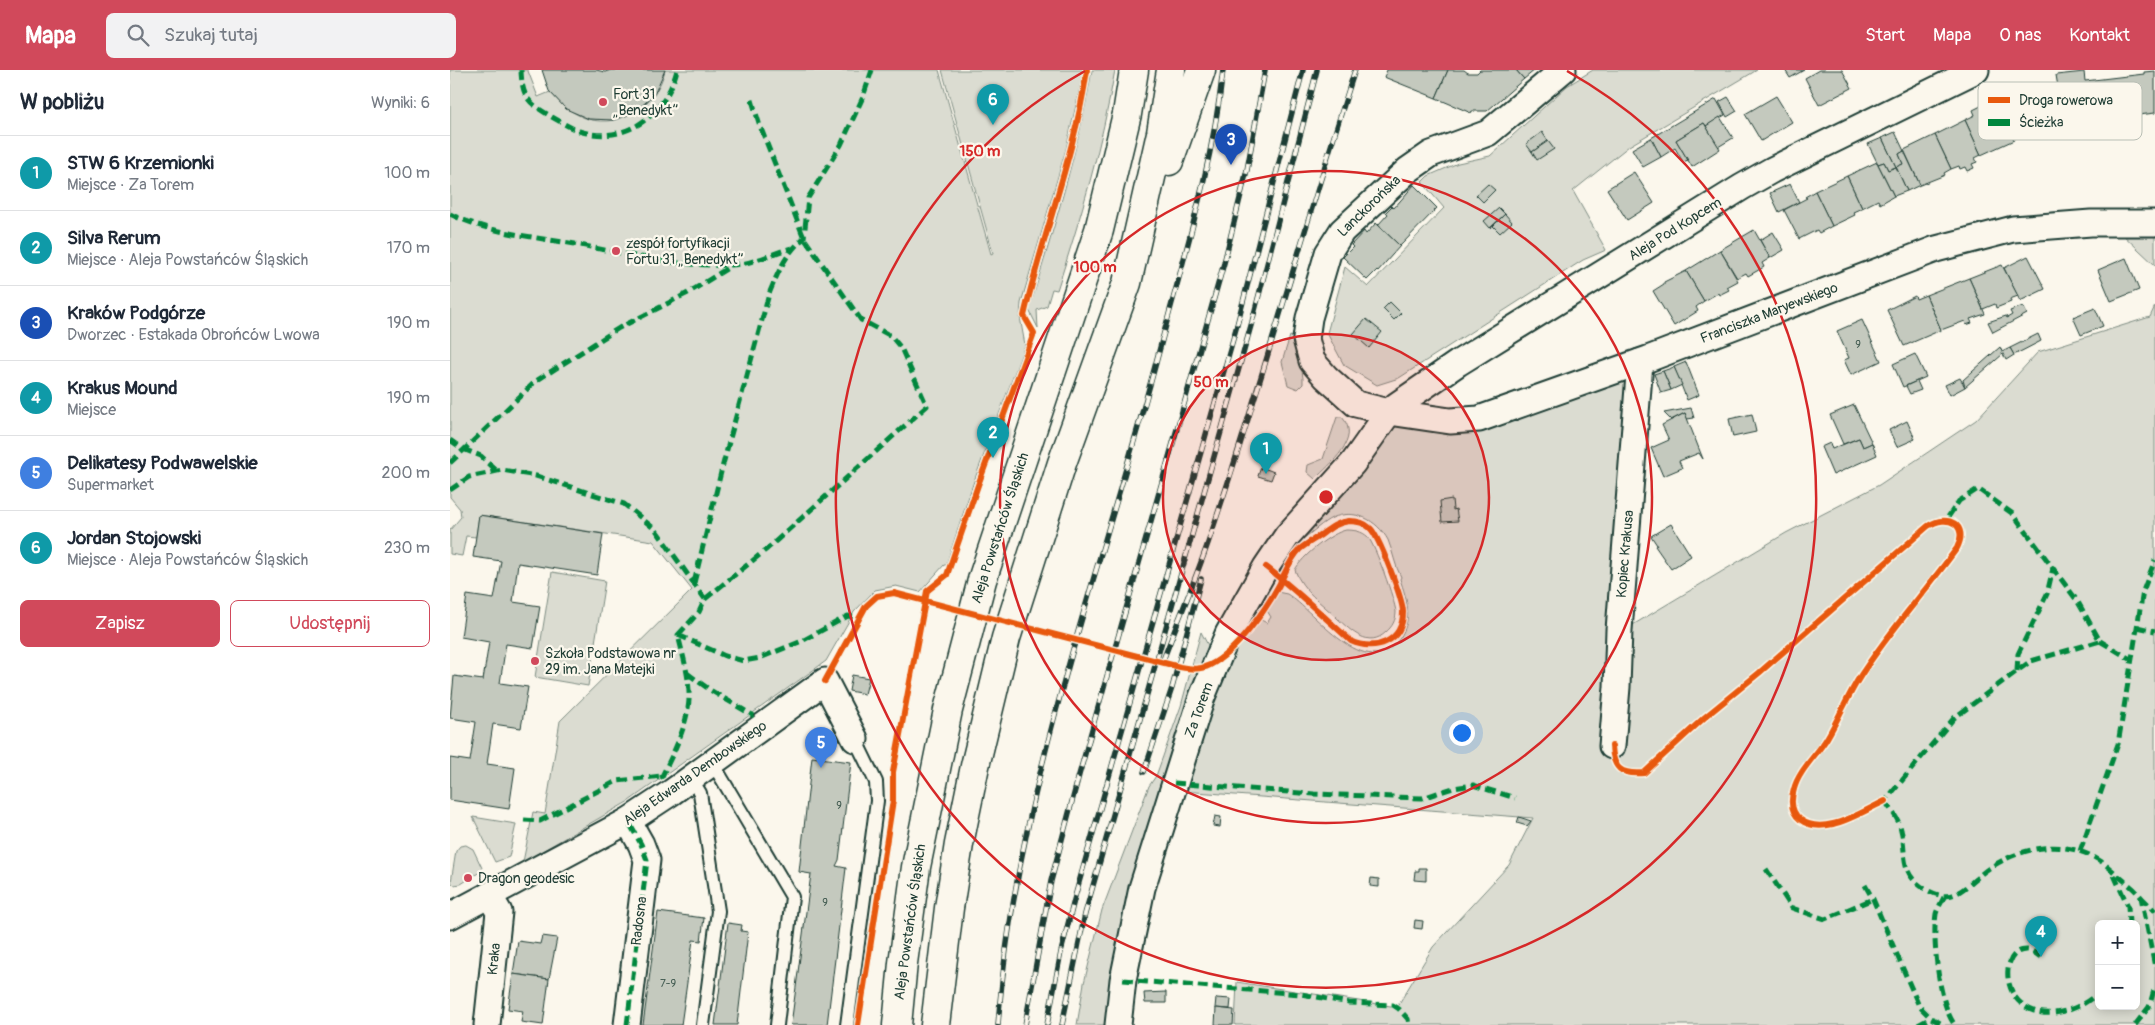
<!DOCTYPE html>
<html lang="pl">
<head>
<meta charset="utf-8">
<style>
	:root { --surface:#fff; --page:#f2f2f3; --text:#1f2937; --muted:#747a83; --line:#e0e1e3; --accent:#d1495b }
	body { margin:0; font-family:Pangolin,sans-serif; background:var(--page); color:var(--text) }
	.controls { position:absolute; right:15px; bottom:15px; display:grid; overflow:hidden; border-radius:8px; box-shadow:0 2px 12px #0003 }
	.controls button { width:45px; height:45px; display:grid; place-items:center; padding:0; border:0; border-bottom:1px solid var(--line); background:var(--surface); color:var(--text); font:25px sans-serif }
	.you { position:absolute; left:1011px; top:662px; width:18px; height:18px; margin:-12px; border:4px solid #fff; border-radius:50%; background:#1a73e8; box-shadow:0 0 0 8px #1a73e833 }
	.badge { display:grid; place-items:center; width:32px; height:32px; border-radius:50%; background:var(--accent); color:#fff; font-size:16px; font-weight:700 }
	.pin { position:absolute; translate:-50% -41px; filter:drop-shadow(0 1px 2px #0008) }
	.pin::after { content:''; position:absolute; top:26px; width:18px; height:15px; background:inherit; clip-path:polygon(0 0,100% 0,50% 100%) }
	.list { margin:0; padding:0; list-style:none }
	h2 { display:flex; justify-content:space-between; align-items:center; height:65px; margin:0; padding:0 20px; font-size:21px }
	h2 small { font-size:16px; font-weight:400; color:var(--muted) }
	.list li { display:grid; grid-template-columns:32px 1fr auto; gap:15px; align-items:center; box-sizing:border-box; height:75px; padding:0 20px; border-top:1px solid var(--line) }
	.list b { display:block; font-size:19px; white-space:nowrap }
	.list p { margin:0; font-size:16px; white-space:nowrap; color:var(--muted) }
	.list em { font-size:16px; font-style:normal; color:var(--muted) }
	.actions { display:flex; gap:10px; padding:15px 20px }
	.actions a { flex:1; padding:11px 0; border:1px solid var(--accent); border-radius:8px; text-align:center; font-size:18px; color:var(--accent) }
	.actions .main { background:var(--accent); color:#fff }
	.icon { flex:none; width:28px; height:28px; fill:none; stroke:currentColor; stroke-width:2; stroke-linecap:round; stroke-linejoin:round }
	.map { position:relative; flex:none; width:1705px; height:955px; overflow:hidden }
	header { display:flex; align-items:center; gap:30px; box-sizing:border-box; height:70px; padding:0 25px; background:var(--accent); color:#fff }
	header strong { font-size:24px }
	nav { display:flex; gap:28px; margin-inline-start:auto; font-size:18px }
	.search { width:350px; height:45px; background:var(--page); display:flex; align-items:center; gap:12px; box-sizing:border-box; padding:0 18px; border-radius:8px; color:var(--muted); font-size:19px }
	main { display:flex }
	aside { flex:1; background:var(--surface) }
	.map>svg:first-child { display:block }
</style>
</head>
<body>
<header>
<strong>Mapa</strong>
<div class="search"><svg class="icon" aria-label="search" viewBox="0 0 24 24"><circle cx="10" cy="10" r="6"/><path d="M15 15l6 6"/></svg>Szukaj tutaj</div>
<nav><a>Start</a><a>Mapa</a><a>O nas</a><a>Kontakt</a></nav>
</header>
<main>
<aside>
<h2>W pobliżu<small>Wyniki: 6</small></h2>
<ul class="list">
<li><span class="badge" style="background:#0f9aa8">1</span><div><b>STW 6 Krzemionki</b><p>Miejsce · Za Torem</p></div><em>100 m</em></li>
<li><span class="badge" style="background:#0f9aa8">2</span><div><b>Silva Rerum</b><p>Miejsce · Aleja Powstańców Śląskich</p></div><em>170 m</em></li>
<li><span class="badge" style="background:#1a4fb4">3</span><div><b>Kraków Podgórze</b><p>Dworzec · Estakada Obrońców Lwowa</p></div><em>190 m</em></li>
<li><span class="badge" style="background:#0f9aa8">4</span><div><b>Krakus Mound</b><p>Miejsce</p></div><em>190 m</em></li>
<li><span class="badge" style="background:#3f7fe0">5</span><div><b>Delikatesy Podwawelskie</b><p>Supermarket</p></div><em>200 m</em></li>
<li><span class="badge" style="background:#0f9aa8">6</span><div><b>Jordan Stojowski</b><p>Miejsce · Aleja Powstańców Śląskich</p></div><em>230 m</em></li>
</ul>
<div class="actions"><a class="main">Zapisz</a><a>Udostępnij</a></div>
</aside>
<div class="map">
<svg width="1705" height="955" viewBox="0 0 1705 955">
	<rect width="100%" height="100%" fill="#fbf7ec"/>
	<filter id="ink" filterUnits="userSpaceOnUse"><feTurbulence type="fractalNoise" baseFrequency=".02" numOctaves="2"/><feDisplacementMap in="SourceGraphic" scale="10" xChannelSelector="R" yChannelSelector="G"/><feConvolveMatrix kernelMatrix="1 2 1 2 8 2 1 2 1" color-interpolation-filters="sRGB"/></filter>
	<g filter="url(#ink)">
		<!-- green -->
		<g fill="#dbdcd1" stroke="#7d8c82" fill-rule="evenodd">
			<path d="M 0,0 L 79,0 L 78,1 L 88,27 L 100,22 C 111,34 122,44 138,49 C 171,59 208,33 215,0 L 489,0 L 541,184 L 543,183 L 492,0 L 634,0 L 616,79 L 571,233 L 570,247 L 575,275 L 524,411 L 496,495 L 494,495 L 470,522 L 446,516 L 425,520 L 404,542 L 376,591 L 179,731 L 73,792 L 83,742 L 95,744 L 110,651 L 242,520 L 203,471 L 29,445 L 26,467 L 16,466 L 12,486 L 0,484 L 0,460 L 11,447 L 10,439 L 0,427 Z"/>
			<path d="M 642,0 L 665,0 C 652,75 631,147 607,220 L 602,219 L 597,236 L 587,240 L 588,258 L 579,240 C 603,160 628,82 642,0 Z"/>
			<polygon points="1143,0 1307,0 1179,76 1123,121 1156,180 1133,190 949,308 927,315 894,295 877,263 895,197 918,217 994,138 972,112 978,106 1008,93 1040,86 1117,16"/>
			<polygon points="1671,163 1703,165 1705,166 1705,195"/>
			<path d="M 1705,236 L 1705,955 L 785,955 L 787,912 L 947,937 L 983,877 L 1059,795 L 1083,748 L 733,721 L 750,663 L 778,592 L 796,555 L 805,547 L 817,553 L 821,547 L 812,533 L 816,525 L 827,522 L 837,524 C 865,541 916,616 950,568 C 963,548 957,530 950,509 L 951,507 C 945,496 943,482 938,470 C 927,450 905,438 882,448 C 873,452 863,462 854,468 L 863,458 L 860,452 L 943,356 L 1179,306 L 1166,565 L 1336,463 L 1429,415 L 1526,350 L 1588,282 L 1700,247 ZM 1649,854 L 1686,854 L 1686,936 L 1649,936 Z"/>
			<path d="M 840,266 L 845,268 C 845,284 854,297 853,314 L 848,319 L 838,315 L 832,292 Z"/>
			<path d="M 887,347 L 892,347 C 912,369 880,394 865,409 L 857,402 L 858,395 L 873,389 Z"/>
			<path d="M 896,460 C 904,460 912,461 918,467 C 925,475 945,531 946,542 C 946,550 942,557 936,562 C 919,579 901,561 887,548 C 872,533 852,521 845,500 C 852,486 881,463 896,460 Z"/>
			<polygon points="102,502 155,511 138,616 85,607"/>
			<polygon points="751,562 761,581 658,955 627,955 634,913 652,840 699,716 706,706 731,636"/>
			<polygon points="23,747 66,754 59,787 45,792"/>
			<polygon points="16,775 23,779 33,800 11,814 4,815 1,812 6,781 10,776"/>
		</g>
		<!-- building -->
		<g fill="#c4c9be" stroke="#1f3d34">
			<polygon points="92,0 146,0 155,2 161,0 215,0 204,25 186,41 163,50 139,49 116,39 99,21"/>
			<polygon points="937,0 998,0 986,28 934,7"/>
			<polygon points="998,0 1014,0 1018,3 1027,3 1030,0 1066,0 1074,9 1037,41 1022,41 1021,43 986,28"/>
			<polygon points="1066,0 1085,0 1074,9"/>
			<polygon points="1335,0 1354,0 1340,8"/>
			<polygon points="1369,0 1392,0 1402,18 1369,35 1355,8"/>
			<polygon points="1705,1 1705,43 1607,55 1602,17 1608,17 1606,5 1634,2 1635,11 1694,4 1694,2"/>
			<polygon points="1326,26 1342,52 1311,71 1295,44"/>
			<polygon points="1278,27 1287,41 1277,47 1269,32"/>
			<polygon points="1266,29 1275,45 1256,56 1254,53 1226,70 1238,90 1233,92 1225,78 1211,87 1201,68"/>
			<polygon points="1548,34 1564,70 1531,85 1515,50 1525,45 1523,40 1531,36 1534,41"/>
			<polygon points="1270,47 1283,68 1268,77 1256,56"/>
			<polygon points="1515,50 1531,85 1525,88 1527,92 1522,94 1524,98 1517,101 1515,97 1510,99 1509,96 1501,99 1485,65"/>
			<polygon points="1254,53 1270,79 1242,97 1226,70"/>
			<polygon points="1092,62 1098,71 1082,82 1076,74"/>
			<polygon points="1445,62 1454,81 1449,84 1453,94 1446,97 1432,68"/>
			<polygon points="1485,65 1501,99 1494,103 1495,105 1470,115 1454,80"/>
			<polygon points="1201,68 1211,87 1193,97 1182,79"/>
			<polygon points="1432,68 1446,97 1438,100 1434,92 1428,94 1418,74"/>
			<polygon points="1098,71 1104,79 1087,90 1082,82"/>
			<polygon points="1454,81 1470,115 1457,121 1446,97 1453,94 1449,84"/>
			<polygon points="1427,92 1444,126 1430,134 1428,130 1412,138 1397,106"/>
			<polygon points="1434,92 1438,100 1446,97 1457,121 1444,126 1428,94"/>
			<polygon points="1184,102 1204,133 1177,150 1157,119"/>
			<polygon points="1397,106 1412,138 1403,142 1405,145 1382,156 1365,121"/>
			<polygon points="1038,114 1045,120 1033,132 1026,125"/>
			<polygon points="1340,114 1349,132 1329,142 1320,123"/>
			<polygon points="964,115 987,138 950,176 928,155 938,144 936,142 942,136 944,138"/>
			<polygon points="1365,121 1382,156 1369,163 1367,160 1349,169 1334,140 1357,128 1355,127"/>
			<polygon points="1049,138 1055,144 1040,158 1034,151"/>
			<polygon points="1055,144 1062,152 1050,163 1043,156"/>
			<polygon points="926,153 950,176 928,201 927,200 917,210 893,187 903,177 901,175 914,161 916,164"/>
			<polygon points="1304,160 1320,188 1312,193 1314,197 1298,206 1296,203 1287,208 1270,180"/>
			<polygon points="1323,162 1334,180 1320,188 1310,170"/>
			<polygon points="1270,180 1288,211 1277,217 1279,220 1269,225 1268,223 1254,231 1236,201"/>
			<polygon points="1578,186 1595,219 1570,231 1554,198"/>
			<polygon points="1676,188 1689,220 1661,231 1648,200"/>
			<polygon points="1552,195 1568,226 1560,229 1561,232 1546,238 1545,234 1533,239 1519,208"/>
			<polygon points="1236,201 1254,231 1246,237 1248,241 1224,256 1203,221 1214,214 1214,212"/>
			<polygon points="1519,208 1535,244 1520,249 1522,253 1516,255 1515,251 1491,260 1476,225"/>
			<polygon points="1476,225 1491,260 1454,276 1437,240 1465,226 1466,229"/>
			<polygon points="940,232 951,243 944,250 933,239"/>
			<polygon points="1573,236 1577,244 1543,262 1538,252 1556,246 1557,248 1562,245 1560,241"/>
			<polygon points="1645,238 1653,256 1631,265 1623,247"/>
			<polygon points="916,249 932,262 919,278 903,264"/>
			<polygon points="1412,250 1431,291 1401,305 1394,290 1399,288 1387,261"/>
			<polygon points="1588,264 1591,271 1564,285 1560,278"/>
			<polygon points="1550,277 1553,284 1515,317 1513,310"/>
			<polygon points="1560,278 1564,285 1556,290 1552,282"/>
			<polygon points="1465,284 1476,307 1453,317 1443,294"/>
			<polygon points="1236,292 1249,325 1237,330 1224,297"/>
			<polygon points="1224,297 1232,315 1221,320 1213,301"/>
			<polygon points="1213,301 1221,320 1211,323 1204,304"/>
			<polygon points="1510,308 1515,317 1500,325 1495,315"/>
			<polygon points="1467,311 1471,320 1460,324 1456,316"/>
			<polygon points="1404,335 1422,373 1413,377 1409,368 1393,374 1380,345"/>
			<polygon points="1241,338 1244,348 1237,349 1235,343 1221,350 1214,343"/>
			<polygon points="1235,343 1253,389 1249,383 1229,391 1232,398 1213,406 1201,378 1219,370 1212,355"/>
			<polygon points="1302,344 1306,362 1283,367 1279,349"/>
			<polygon points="1457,351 1465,369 1447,377 1439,360"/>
			<polygon points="1409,368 1413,377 1422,373 1427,385 1383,405 1371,377 1380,373 1382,379"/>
			<polygon points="811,397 824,402 821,410 808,406"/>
			<polygon points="1002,429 1003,440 1006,439 1008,451 992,452 990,431"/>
			<polygon points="29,445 153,464 147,505 68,493 63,532 90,536 83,578 56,574 50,613 78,617 71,658 43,654 37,694 65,698 59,739 0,730 0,688 20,691 26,652 0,648 4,606 33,610 39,572 11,567 17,525 44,529 51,491 23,487"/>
			<polygon points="1221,454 1241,486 1221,499 1205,476 1207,475 1201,466"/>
			<polygon points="402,605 419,608 415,624 399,621"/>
			<polygon points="362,687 401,692 389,790 386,796 396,798 377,955 341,955 361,804 349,802"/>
			<polygon points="765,746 771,747 770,757 763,756"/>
			<polygon points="1069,747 1081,751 1077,756 1067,753"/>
			<polygon points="969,798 976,798 976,811 964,810 965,801 969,801"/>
			<polygon points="921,808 929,809 929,817 920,816"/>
			<polygon points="208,842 254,848 251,871 243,870 231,955 193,955"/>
			<polygon points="965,850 973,851 972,859 964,858"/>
			<polygon points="278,853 292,855 291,861 298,862 287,955 265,955"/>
			<polygon points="92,866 107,868 99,909 63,904 68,871 90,874"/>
			<polygon points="63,904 99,909 93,955 71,952 73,941 58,939"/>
			<polygon points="716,922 716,933 695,933 694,923"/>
			<polygon points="766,928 781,929 780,939 765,938"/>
			<polygon points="766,938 784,940 783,955 765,955"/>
		</g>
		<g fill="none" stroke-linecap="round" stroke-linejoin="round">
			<defs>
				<g id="service">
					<polyline points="262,692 342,827 327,955"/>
					<polyline points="241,708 250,723 268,841 253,955"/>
					<polyline points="397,955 427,731 426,712 405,669"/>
				</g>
				<g id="minor">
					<polyline points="1113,0 1038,63 981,84 958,100 892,161 878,183 859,248 856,269 862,291 876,307 906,334 939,342 1000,351 1029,349 1198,289 1486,179 1563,159 1641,153 1705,153"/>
					<polyline points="1162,676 1167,617 1169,560 1190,292"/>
					<polyline points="0,846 178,751 222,722 375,611 405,669"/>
					<polyline points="37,955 49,842 39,825"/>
					<polyline points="177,955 197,790 191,774 178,751"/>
					<polyline points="668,955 673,910 692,818 752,627 778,564 816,497 837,466 903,393 939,342 947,335 1008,293 1292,117 1322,100 1526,0"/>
				</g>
				<g id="secondary">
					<polyline points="719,91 751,0"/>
					<polyline points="447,955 453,893 466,797 498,640 532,510 649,160 677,44 684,0"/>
					<polyline points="485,955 499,838 509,774 525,696 556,568 612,393 677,213 711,63 721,0"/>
				</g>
			</defs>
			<!-- service casing -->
			<use href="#service" stroke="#1f3d34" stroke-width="16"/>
			<!-- minor casing -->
			<use href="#minor" stroke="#1f3d34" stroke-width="29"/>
			<!-- secondary casing -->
			<use href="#secondary" stroke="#1f3d34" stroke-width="31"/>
			<!-- service -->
			<use href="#service" stroke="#fbf7ec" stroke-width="12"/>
			<!-- minor -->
			<use href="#minor" stroke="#fbf7ec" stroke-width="25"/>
			<!-- secondary -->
			<use href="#secondary" stroke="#fbf7ec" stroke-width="28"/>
			<defs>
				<g id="rail">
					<path d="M 712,593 C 727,553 744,513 758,473 C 811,317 854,157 905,0"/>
					<polyline points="694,702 722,618 751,509"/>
					<path d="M 548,955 C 566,719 653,497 712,270 C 736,180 763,92 773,0"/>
					<polyline points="575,955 601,811 629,705 774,193 797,100 815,0"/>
					<polyline points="597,955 611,882 624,830 787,255 853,0"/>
					<polyline points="612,955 635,844 802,252 867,0"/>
				</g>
			</defs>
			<!-- rail casing -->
			<use href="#rail" stroke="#1f3d34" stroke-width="5.5"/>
			<!-- rail -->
			<use href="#rail" stroke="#fbf7ec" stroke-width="4" stroke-dasharray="11" stroke-linecap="butt"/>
			<!-- quiet -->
			<g stroke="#00873e" stroke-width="5" stroke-dasharray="10 5" stroke-linecap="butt">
				<path d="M 71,0 C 72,29 79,33 102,47 C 111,52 119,57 129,61 C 176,76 216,44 227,0"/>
				<path d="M 0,144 C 39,163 84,167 125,174 C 176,184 228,197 280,195 C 301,195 322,183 342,178"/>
				<polyline points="0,370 13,379 31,386 47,401"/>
				<polyline points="0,393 86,311 169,258 238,223 281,196"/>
				<path d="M 0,420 L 19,407 L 52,400 L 86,406 L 174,434 L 206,460 L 255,529 L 249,542 L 228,565 C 233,586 240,608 239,630 C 237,656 224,682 212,706 L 214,709"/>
				<path d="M 244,513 L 272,398 L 319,224 C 328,202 336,183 354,168 L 358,128 L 391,75 L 413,27 L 422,0"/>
				<polyline points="255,529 317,479 477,336 451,278 441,266 411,250 354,168 310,56 301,27"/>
				<polyline points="1687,557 1705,561"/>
				<polyline points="228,565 275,586 294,591 310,588 352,571 398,546 409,548"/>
				<polyline points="1650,571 1682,590"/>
				<polyline points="1567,601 1568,584 1597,524 1603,498"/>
				<polyline points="237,603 260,620 304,646"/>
				<polyline points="724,713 864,724 972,728 1003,718 1023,715 1065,728"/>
				<path d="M 1435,731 C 1441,740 1449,749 1451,760 C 1456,778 1451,796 1464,810 C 1473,820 1492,830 1505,824 C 1518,818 1529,804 1541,797 C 1575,776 1616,768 1652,792 C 1659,797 1665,803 1672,809 C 1679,815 1685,819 1691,827 L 1705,897"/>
				<polyline points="1430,733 1435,731 1504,648 1567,601 1581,591 1650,571 1628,532 1563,444 1528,419 1509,431 1496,450"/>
				<polyline points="74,750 90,751 167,711 212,706"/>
				<polyline points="1630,781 1668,674 1693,521 1705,490"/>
				<polyline points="1316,799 1342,838 1375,849 1423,829"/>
				<polyline points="1664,805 1678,836 1679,854"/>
				<polyline points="1415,815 1423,829 1469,936 1481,948 1494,955"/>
				<path d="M 1494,827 C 1492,832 1487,839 1486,844 C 1482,870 1489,935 1505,955"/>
				<polyline points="1691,827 1705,841"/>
				<path d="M 1591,887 C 1587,885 1582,880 1578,880 C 1546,877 1550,948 1604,943 C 1622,941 1636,934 1649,922"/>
				<polyline points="673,910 851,924 899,933 943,935 949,939 958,949 959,955"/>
				<polyline points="177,955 197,790 191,774 178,751"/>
				<polyline points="1468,955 1481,948"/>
				<polyline points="1685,955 1699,937 1705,917"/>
			</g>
			<defs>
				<g id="cycleway">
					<path d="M 375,611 L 416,536 L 427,526 L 444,523 L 730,597 C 741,599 750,600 760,595 C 786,582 815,541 829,515 C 835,503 840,489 850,479 C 856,474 865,469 872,464 C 880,458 888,452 899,451 C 906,451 915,453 920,458 C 929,466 953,530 953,542 C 953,572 925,582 901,571 C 873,546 846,520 816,497"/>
					<path d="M 1162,676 C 1163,699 1171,705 1194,703 L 1255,647 L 1309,603 L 1478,456 C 1498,443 1519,455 1507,478 C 1476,521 1440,560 1411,605 C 1398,625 1389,648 1377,668 C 1367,685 1349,700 1344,719 C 1335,748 1357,760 1383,754 C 1399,751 1420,738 1435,731"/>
					<path d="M 408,955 L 443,730 L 443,702 L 477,521 L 497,505 L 528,415 L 584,263 L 574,246 C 593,163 625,84 637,0"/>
				</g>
			</defs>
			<!-- cycleway casing -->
			<use href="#cycleway" stroke="#fbf7ec" stroke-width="9"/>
			<!-- cycleway -->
			<use href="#cycleway" stroke="#e8590c" stroke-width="6"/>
		</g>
	</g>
	<!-- distance rings -->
	<circle cx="876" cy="427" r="163" fill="#d62828" fill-opacity=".12"/>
	<g fill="none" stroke="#d62828" stroke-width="2.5">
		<circle cx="876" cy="427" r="163"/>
		<circle cx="876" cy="427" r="326"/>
		<path d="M1117 1A490 490 0 1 1 635 1"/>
	</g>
	<!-- markers -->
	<g fill="#d1495b" stroke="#fbf7ec" stroke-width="2">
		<circle cx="153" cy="32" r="5"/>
		<circle cx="166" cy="181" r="5"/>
		<circle cx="85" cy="591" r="5"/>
		<circle cx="18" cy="808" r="5"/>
	</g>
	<g text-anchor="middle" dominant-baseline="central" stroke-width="4.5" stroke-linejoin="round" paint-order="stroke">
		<!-- number labels -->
		<g font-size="11" fill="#486056">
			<text x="1408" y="274">9</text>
			<text x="389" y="735">9</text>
			<text x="375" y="832">9</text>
			<text x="218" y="913">7-9</text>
		</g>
		<!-- poi labels -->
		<g font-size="14" fill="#1f3d34" stroke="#fbf7ec" text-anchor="start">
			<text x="163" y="24">Fort 31<tspan x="163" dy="16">„Benedykt”</tspan></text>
			<text x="176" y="173">zespół fortyfikacji<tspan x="176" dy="16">Fortu 31 „Benedykt”</tspan></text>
			<text x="95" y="583">Szkoła Podstawowa nr<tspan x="95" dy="16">29 im. Jana Matejki</tspan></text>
			<text x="28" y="808">Dragon geodesic</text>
		</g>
		<!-- street labels -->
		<g font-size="14" fill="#1f3d34" stroke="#fbf7ec">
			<text transform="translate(919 136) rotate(-44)">Lanckorońska</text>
			<text transform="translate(1225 159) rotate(-32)">Aleja Pod Kopcem</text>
			<text transform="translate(1319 243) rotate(-21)">Franciszka Maryewskiego</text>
			<text transform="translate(550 458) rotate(-72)">Aleja Powstańców Śląskich</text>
			<text transform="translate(1175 484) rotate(-85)">Kopiec Krakusa</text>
			<text transform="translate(749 640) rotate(-70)">Za Torem</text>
			<text transform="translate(245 703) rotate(-35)">Aleja Edwarda Dembowskiego</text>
			<text transform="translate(189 851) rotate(-83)">Radosna</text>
			<text transform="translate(460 852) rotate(-82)">Aleja Powstańców Śląskich</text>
			<text transform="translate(44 889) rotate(-84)">Kraka</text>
		</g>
	</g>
	<!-- legend -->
	<rect x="1528" y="12" width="164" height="58" rx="8" fill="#fbf7ec" stroke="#b9bfb5" stroke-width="1"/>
	<rect x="1538" y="27" width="22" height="6" fill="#e8590c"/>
	<rect x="1538" y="49" width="22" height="7" fill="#00873e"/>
	<g font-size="14" fill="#1f3d34">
		<text x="1569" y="35">Droga rowerowa</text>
		<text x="1569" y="57">Ścieżka</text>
	</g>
	<circle cx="876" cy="427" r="8" fill="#d62828" stroke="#fbf7ec" stroke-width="2.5"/>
	<g font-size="15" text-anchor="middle" font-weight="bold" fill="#d62828" stroke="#fbf7ec" stroke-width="4.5" stroke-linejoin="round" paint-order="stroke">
		<text x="530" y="86">150 m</text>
		<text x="645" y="202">100 m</text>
		<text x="761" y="317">50 m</text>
	</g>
</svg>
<div class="controls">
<button>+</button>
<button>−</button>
</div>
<div class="you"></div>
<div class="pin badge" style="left:816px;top:404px;background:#0f9aa8">1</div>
<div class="pin badge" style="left:543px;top:388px;background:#0f9aa8">2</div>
<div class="pin badge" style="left:781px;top:95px;background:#1a4fb4">3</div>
<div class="pin badge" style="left:1591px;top:887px;background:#0f9aa8">4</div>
<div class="pin badge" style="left:371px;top:698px;background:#3f7fe0">5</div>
<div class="pin badge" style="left:543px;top:55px;background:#0f9aa8">6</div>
</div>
</main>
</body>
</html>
